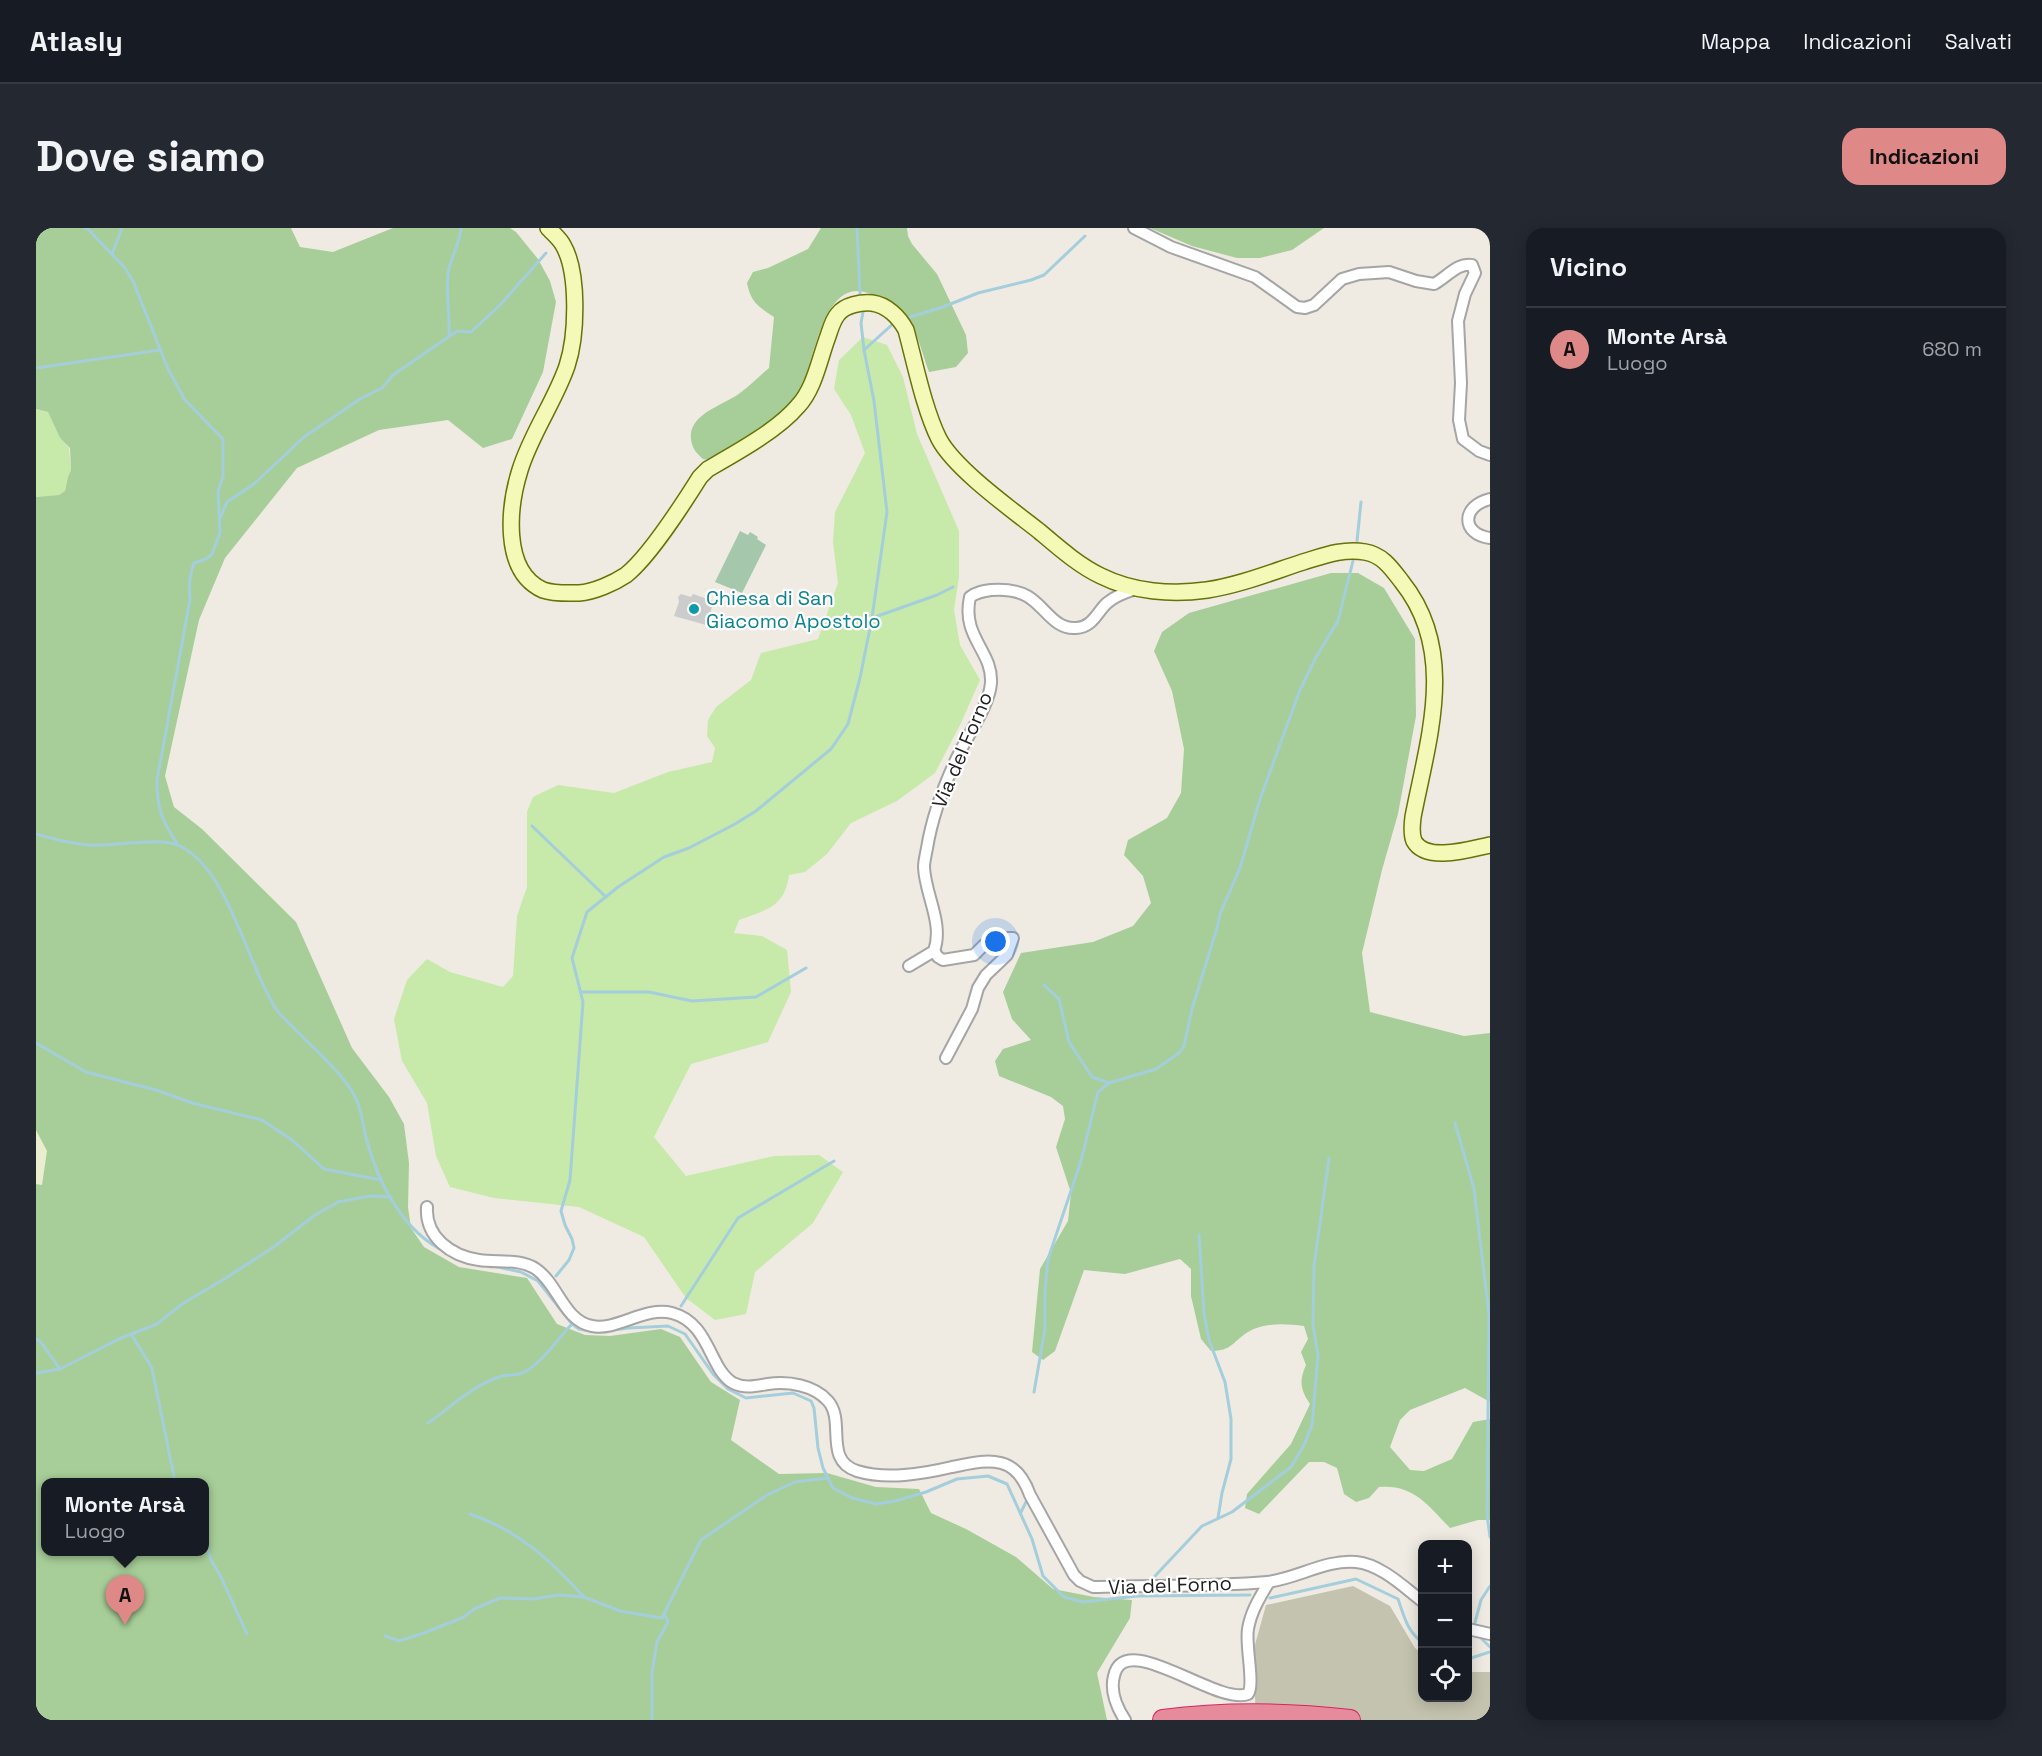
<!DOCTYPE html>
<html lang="it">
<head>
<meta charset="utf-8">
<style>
	:root { --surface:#171b24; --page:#242831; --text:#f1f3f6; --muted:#9ea1a6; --line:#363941; --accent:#df8888 }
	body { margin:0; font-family:"Space Grotesk",sans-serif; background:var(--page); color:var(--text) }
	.controls { position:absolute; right:18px; bottom:18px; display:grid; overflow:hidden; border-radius:12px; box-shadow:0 3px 15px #0003 }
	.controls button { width:54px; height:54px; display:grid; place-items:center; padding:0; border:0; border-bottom:2px solid var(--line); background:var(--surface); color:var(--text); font:30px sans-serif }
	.you { position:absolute; left:960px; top:714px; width:21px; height:21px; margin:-15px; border:4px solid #fff; border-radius:50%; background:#1a73e8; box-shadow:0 0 0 9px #1a73e833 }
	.badge { display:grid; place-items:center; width:39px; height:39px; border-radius:50%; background:var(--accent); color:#111; font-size:20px; font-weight:700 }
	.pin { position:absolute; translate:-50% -50px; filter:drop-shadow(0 2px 3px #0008) }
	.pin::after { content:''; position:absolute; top:32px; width:21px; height:18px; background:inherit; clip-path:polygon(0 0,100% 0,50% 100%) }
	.popup { position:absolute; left:5px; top:1250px; width:168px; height:78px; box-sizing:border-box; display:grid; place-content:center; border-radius:12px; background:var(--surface); filter:drop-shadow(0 2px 4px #0005); font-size:20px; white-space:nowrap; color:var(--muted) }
	.popup b { font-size:22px; color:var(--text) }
	.popup::after { content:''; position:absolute; left:50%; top:100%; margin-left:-12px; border:12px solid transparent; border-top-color:var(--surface) }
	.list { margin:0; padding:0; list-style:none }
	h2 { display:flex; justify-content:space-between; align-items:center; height:78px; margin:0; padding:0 24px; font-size:26px }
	h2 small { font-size:20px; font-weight:400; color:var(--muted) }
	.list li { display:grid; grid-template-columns:39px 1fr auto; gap:18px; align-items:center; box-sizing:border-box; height:84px; padding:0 24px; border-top:2px solid var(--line) }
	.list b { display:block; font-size:22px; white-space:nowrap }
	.list p { margin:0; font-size:20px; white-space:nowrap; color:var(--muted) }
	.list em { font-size:20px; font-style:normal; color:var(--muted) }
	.icon { flex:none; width:33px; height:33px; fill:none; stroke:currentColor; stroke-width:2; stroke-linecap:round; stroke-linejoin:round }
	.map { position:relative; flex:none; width:1454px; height:1492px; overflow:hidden; border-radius:18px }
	header { display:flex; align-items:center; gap:36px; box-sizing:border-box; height:84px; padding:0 30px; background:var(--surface); border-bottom:2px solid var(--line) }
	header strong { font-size:28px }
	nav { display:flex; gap:33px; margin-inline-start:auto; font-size:21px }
	.intro { display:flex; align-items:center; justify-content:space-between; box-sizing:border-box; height:144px; padding:0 36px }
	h1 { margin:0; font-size:42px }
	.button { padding:15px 27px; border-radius:18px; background:var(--accent); color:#111; font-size:21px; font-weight:700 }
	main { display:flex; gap:36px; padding:0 36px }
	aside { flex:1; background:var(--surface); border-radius:18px; box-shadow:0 3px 15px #0003 }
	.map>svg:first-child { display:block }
</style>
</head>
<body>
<header>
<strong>Atlasly</strong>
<nav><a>Mappa</a><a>Indicazioni</a><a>Salvati</a></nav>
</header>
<div class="intro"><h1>Dove siamo</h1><a class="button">Indicazioni</a></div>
<main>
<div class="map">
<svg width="1454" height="1492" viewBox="0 0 1454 1492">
	<rect width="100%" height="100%" fill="#efebe3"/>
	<!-- religious -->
	<polygon fill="#ccc" points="645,366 655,369 657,366 678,373 670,397 638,388 643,374 642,369"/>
	<!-- construction -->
	<polygon fill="#c3c3af" points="1317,1358 1354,1378 1379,1420 1386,1425 1386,1470 1432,1470 1432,1444 1454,1444 1454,1492 1220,1492 1217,1424 1230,1377"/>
	<!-- farmland -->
	<polygon fill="#ebedcf" points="0,902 12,923 6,957 0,956"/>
	<!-- grass -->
	<g fill="#c7e9a9">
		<path d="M 827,109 L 851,117 L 867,149 L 881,206 L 923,303 L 923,349 L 918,382 L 924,417 L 944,452 L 925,495 L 899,545 L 861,573 L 815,595 L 791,626 L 769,644 L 753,647 C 749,679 730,682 703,692 L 698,705 L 726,708 L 751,722 L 755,764 L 732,814 L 655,836 L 618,909 L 650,948 L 738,928 L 783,927 L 807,944 L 777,995 L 719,1044 L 710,1086 L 679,1092 L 650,1070 L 608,1009 L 543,979 L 458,970 L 414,959 L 400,928 L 391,875 L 366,833 L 358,791 L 371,752 L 391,731 L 414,744 L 467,759 L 477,748 L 481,688 L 491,659 L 491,584 L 497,569 L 522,557 L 578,565 L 632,544 L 676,534 L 679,520 L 671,508 L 672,492 L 680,479 L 715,452 L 725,425 L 782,411 L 802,355 L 797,314 L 799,284 L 829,225 L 815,187 L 798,161 L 803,132 Z"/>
		<polygon points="0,181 12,184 24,210 33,220 35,242 32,249 29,263 23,267 0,269"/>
	</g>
	<!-- forest -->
	<g fill="#a7ce98" fill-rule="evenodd">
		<path d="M 0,0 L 255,0 L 264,19 L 297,24 L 357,0 L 474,0 L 480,4 L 502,31 L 514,53 L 520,74 L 507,144 L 476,211 L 447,220 L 412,192 L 343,202 L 261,240 L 189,330 L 163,392 L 129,548 L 138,579 L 166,601 L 260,694 L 316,820 L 353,869 L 368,896 L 373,935 L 372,979 L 375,1000 L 388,1019 L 423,1039 L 491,1050 L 521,1096 L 549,1107 L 574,1108 L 625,1101 L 644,1109 L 675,1154 L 704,1172 L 695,1212 L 743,1246 L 791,1245 L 840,1259 L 883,1261 L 895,1285 L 930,1301 L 980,1329 L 1017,1361 L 1058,1369 L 1096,1372 L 1094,1390 L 1061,1445 L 1071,1492 L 0,1492 L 0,956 L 6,957 L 11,923 L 0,902 L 0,269 L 23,267 L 29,263 L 32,249 L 35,242 L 34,220 L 24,210 L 12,184 L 0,181 ZM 168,1254 L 168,1324 L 10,1324 L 10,1254 Z"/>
		<path d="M 785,0 L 871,0 L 872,8 L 876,16 L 901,46 L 930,107 L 932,125 L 920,139 L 893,144 C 885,123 880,94 862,80 C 855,74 845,71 837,67 C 783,41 779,147 758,174 C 747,187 715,208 699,217 C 690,223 678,234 667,231 C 660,225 656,220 655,211 C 652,186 688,177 704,165 C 714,158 723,148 733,140 L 738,89 C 722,78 715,75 711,55 L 717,44 L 732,40 L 772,21 Z"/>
		<polygon points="1114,0 1288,0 1256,22 1224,30 1201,30 1156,18"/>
		<path d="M 1295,345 L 1322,345 L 1348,360 L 1379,411 L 1380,488 L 1362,586 L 1346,642 L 1326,725 L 1334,784 L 1428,808 L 1454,805 L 1454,1174 L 1429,1160 L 1374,1182 L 1364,1192 L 1354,1219 L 1374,1242 L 1388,1243 L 1416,1231 L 1437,1194 L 1454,1191 L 1454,1292 L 1442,1292 L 1414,1300 C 1392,1277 1377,1256 1343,1259 L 1333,1270 L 1320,1274 L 1308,1266 L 1301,1240 L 1288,1234 L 1273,1234 L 1223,1286 L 1209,1280 L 1211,1266 L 1255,1216 L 1274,1176 C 1264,1161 1263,1153 1270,1137 L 1265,1124 L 1272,1111 L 1268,1098 C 1249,1096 1229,1094 1212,1104 C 1196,1114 1196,1123 1175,1123 L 1165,1111 L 1155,1068 L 1155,1041 L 1144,1031 L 1089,1046 L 1048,1042 L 1019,1123 L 1007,1132 L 996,1124 L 1004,1041 L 1032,993 L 1035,965 L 1020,919 L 1029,891 L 1027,878 L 1015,869 L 963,848 L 959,833 L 967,821 L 995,812 L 976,791 L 967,764 L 985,725 L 1057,714 L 1097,698 L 1115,675 L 1107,648 L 1088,627 L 1092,612 L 1131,590 L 1145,565 L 1148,521 L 1136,463 L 1118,423 L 1126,404 L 1153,385 Z"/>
	</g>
	<!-- cemetery -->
	<polygon fill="#a5c7ab" points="704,303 712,307 714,304 722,309 721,311 730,317 706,365 679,354"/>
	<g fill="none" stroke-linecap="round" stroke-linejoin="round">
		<!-- stream -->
		<g stroke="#a4cedc" stroke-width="3">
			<path d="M 49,0 L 52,1 L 89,40 L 97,53 L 132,141 L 149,172 L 187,211 L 187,249 L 182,263 L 184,305 L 176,326 L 170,331 L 158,335 C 153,348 153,358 154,372 L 121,552 C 121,581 126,593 142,617"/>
			<polyline points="821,0 824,65"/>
			<polyline points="76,26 86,0"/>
			<polyline points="874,89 907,79 942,65 995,52 1008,47 1049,8"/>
			<path d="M 413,108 C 414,87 410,67 412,46 C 414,30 424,16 425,0"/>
			<polyline points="828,122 859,94"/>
			<polyline points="0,140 124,122"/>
			<polyline points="184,290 191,274 218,256 268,209 324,171 346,160 357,147 421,103 435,104 464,77 510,25"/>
			<polyline points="1321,313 1325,274"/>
			<polyline points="836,390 901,367 917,359"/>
			<polyline points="496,598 570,669"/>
			<path d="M 0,606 C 17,611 36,616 54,617 C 77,619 124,608 144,618 C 193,642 211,737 240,781 C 245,788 252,794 259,801 C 278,821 302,841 317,865 C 326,879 326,896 331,913 C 342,955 368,1005 410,1024"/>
			<polyline points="1008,757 1023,771 1033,814 1056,849 1073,855"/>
			<polyline points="546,764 613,764 656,773 720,769 770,740"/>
			<polyline points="0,815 50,844 120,862 156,875 226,892 256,912 288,941 345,952"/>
			<polyline points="1419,895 1438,961 1453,1087 1451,1287 1454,1309"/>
			<polyline points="1163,1007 1168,1085 1173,1112 1189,1154 1195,1191 1195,1231 1186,1265 1182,1290"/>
			<polyline points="457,1038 485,1044 502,1053 536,1096 543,1101 560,1104 593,1100 632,1098 649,1106 677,1146 692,1161 710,1170 757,1165 775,1173 778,1180 782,1220 787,1240 797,1260 816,1270 840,1276 859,1273 890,1264 921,1251 952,1248 971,1256 996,1311 1007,1348 1028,1369 1047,1374 1101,1368 1214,1367"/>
			<polyline points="520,1048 533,1032 538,1020 536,1011 529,997 525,983 534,952 547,774 536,730 551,684 582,659 628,629 653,620 699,596 720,583 795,521 812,496 824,450 836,390 851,284 838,173 828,122 825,95 827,84"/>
			<polyline points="645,1078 702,990 798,933"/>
			<polyline points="95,1106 116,1140 139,1254"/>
			<polyline points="0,1111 4,1113 24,1141"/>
			<polyline points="0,1145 24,1141 83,1111 121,1096 146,1076 190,1050 239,1018 279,987 302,974 334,968 355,969"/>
			<polyline points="998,1164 1009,1101 1009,1062 1012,1031 1045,933 1062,864 1073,855 1120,841 1143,825 1148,818 1156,781 1181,700 1184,686 1204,640 1224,571 1264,462 1280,429 1302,393 1317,333"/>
			<path d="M 392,1195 C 415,1179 436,1158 463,1149 C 470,1146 479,1148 486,1145 C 504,1138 522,1110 536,1096"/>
			<polyline points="985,1284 991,1272"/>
			<path d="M 434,1286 C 482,1302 513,1331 547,1368"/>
			<polyline points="168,1310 175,1332 185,1349 211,1406"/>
			<polyline points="1119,1348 1166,1298 1196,1284 1255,1239 1268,1217 1276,1197 1282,1127 1277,1097 1278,1038 1293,930"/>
			<path d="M 1234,1370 L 1320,1351 L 1362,1371 C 1368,1388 1371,1403 1386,1414"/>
			<polyline points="1438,1398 1445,1372 1454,1358"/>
			<polyline points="349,1408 363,1413 388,1405 428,1389 438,1381 464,1370 497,1371 523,1367 548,1369 584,1383 626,1390 665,1312 731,1267 759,1254 792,1250"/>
			<polyline points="1444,1409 1454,1419"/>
			<polyline points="1432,1431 1454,1424"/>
			<polyline points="616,1492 616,1445 621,1414 632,1394 628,1385"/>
		</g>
		<defs>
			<g id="street">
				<path d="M 1098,0 L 1135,19 L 1219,49 L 1261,79 L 1269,80 L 1278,77 L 1306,51 L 1323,46 L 1353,44 L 1380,53 L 1398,56 C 1410,50 1422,34 1436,37 L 1439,45 L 1429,66 L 1422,93 L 1425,155 L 1423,192 L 1427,211 L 1443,223 L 1454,227"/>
				<path d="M 1454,271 C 1425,278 1425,306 1454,310"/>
				<polyline points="898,723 902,729 907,732 938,727 948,717 960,710 977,710 971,727 950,747 942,760 936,781 910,830"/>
				<path d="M 873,738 L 898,723 C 908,695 889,667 888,639 C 888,633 890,626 891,620 C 896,590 906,562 919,534 C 929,510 953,480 955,455 C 957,423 925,409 934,369 C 941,364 947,363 955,362 C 968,361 980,362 991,368 C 1008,377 1018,402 1040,400 C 1057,399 1061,384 1071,375 C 1079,368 1090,364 1100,361"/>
				<path d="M 391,979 C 389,1009 415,1028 443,1032 C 461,1035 484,1030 500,1041 C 522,1056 528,1093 556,1098 C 581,1103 609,1078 636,1085 C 674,1095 673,1141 697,1155 C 709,1161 720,1158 732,1156 C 752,1153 778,1157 792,1173 C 810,1193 787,1232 821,1243 C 851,1252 886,1246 916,1239 C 932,1236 949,1231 965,1235 C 981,1239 989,1253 994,1267 L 1038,1347 L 1044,1353 L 1057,1359 C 1115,1357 1174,1359 1231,1354 C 1260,1351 1290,1331 1320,1334 C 1344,1336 1368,1359 1386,1373"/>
				<polyline points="1432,1401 1454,1406"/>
				<path d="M 1089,1492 C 1081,1480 1074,1463 1078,1448 C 1089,1400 1180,1478 1212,1466 C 1219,1456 1209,1417 1212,1401 C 1215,1383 1224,1369 1233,1354"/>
			</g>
			<path id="secondary" d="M 512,0 C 517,5 524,11 527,17 C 543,44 541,108 531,138 C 519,173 495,206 484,242 C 473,277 465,343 507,362 C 518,366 532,365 543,365 C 558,364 578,355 590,347 C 614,328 647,276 664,249 L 672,241 C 700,225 742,202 762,178 C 778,161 783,133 791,111 C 794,103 796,93 802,86 C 809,77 825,74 836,75 C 851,77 863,89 870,102 C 879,135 888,181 903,211 C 919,241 975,281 1003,303 C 1022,319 1042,337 1065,348 C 1097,364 1136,367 1171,362 C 1204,357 1236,344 1267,334 C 1287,328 1307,320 1329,324 C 1347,327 1356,341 1366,354 C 1422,424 1392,511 1377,589 C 1376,597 1375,606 1378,613 C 1390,635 1435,621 1454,617"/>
			<path id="highway" d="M 1127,1492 C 1188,1484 1253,1485 1314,1492"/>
		</defs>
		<!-- street casing -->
		<use href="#street" stroke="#a5a5a5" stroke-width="14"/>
		<!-- secondary casing -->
		<use href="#secondary" stroke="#667306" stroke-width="18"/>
		<!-- highway casing -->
		<use href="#highway" stroke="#d8255f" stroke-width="22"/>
		<!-- street -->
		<use href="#street" stroke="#fff" stroke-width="10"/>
		<!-- secondary -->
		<use href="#secondary" stroke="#f4f9b7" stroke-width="15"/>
		<!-- highway -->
		<use href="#highway" stroke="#e68b9b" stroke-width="20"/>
	</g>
	<!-- markers -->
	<circle fill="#0f9aa8" stroke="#fff" stroke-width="2" cx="658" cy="381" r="6"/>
	<g text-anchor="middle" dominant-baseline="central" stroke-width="4.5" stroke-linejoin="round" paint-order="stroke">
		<!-- culture labels -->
		<g font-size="20" fill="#0d838f" stroke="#fff" text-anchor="start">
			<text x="670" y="370">Chiesa di San<tspan x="670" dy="23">Giacomo Apostolo</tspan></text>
		</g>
		<!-- street labels -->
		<g font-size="20" fill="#1e1e1e" stroke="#fff">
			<text transform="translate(926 522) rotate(-67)">Via del Forno</text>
			<text transform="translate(1134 1357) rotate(-2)">Via del Forno</text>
		</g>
	</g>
</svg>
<div class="controls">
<button>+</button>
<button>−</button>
<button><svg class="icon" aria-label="locate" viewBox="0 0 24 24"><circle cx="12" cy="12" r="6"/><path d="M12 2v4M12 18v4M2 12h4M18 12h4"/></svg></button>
</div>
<div class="you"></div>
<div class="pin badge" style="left:89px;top:1397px">A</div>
<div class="popup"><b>Monte Arsà</b>Luogo</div>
</div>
<aside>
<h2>Vicino<small></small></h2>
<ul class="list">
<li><span class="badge">A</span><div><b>Monte Arsà</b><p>Luogo</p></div><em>680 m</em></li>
</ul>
</aside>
</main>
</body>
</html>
